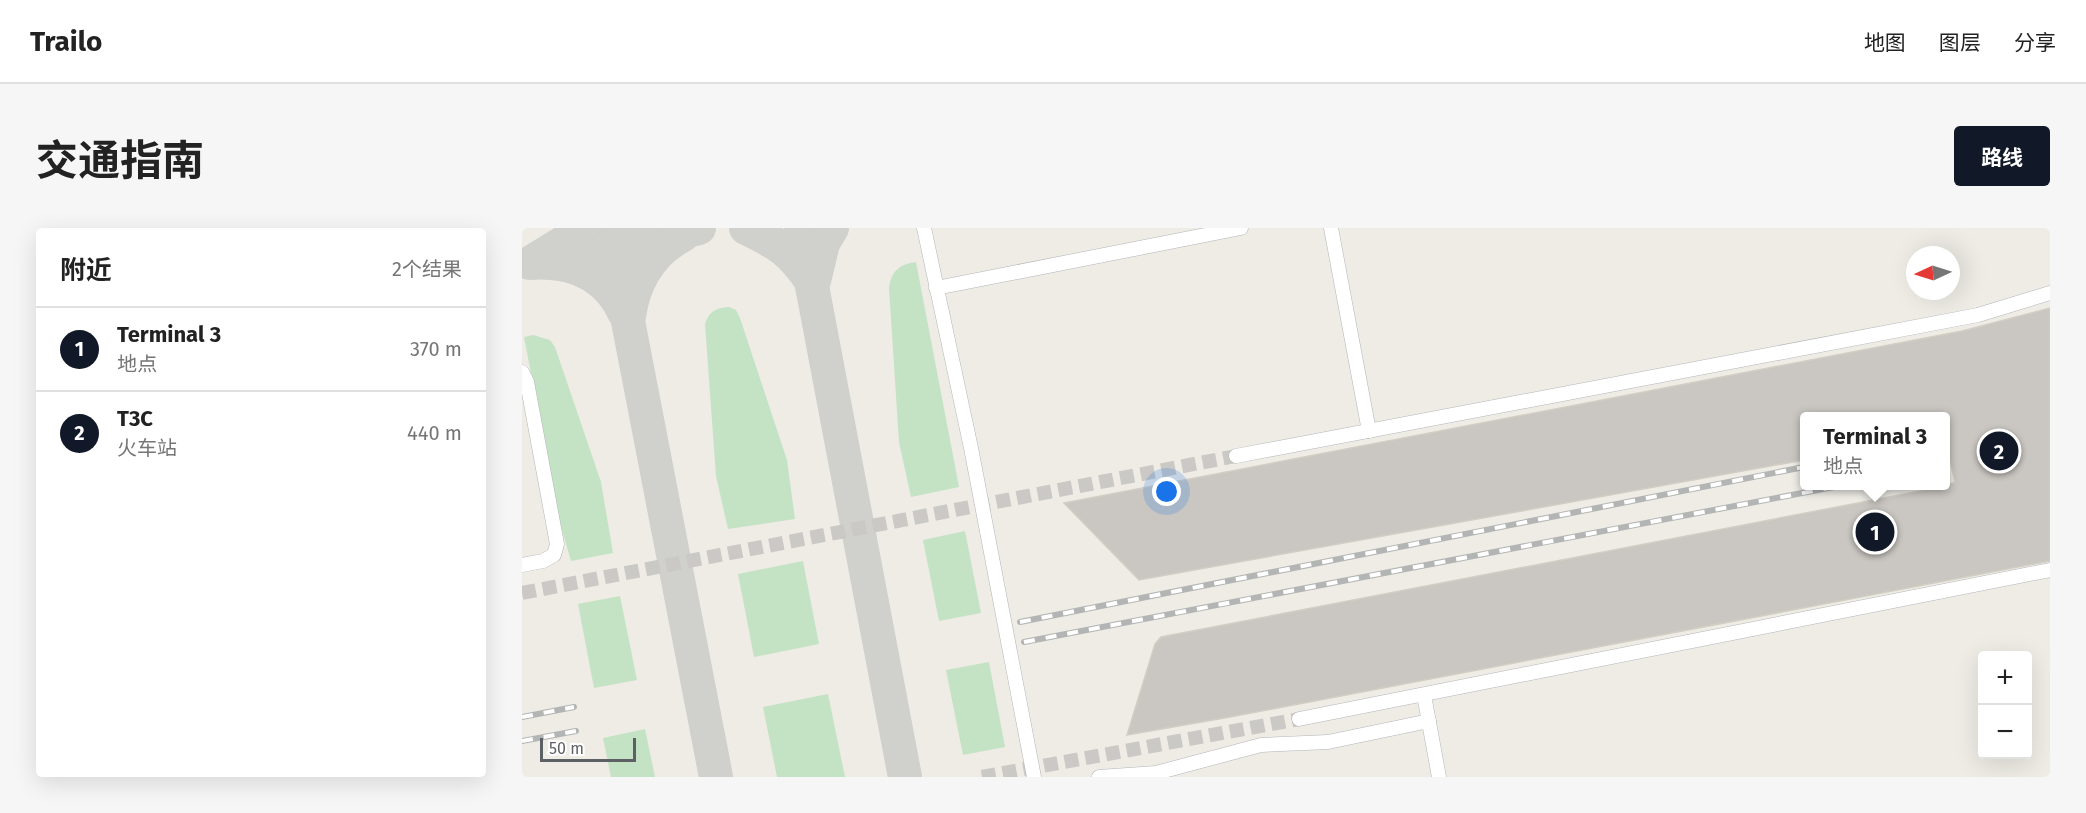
<!DOCTYPE html>
<html lang="zh">
<head>
<meta charset="utf-8">
<style>
	:root { --surface:#fff; --page:#f6f6f6; --text:#222; --muted:#767676; --line:#e0e0e0; --accent:#111827 }
	body { margin:0; font-family:"Fira Sans","Noto Sans SC",sans-serif; background:var(--page); color:var(--text) }
	.controls { position:absolute; right:18px; bottom:18px; display:grid; overflow:hidden; border-radius:6px; box-shadow:0 6px 24px #0002 }
	.controls button { width:54px; height:54px; display:grid; place-items:center; padding:0; border:0; border-bottom:2px solid var(--line); background:var(--surface); color:var(--text); font:30px sans-serif }
	.compass { position:absolute; left:1384px; top:18px; width:54px; height:54px; border-radius:50%; background:var(--surface); box-shadow:0 6px 24px #0002; rotate:266deg }
	.scale { position:absolute; left:18px; bottom:15px; width:96px; box-sizing:border-box; padding-left:6px; border:3px solid #5d6064; border-top:0; font-size:16px; line-height:21px; white-space:nowrap; color:#5d6064; -webkit-text-stroke:4px #fff; paint-order:stroke }
	.you { position:absolute; left:645px; top:264px; width:21px; height:21px; margin:-15px; border:4px solid #fff; border-radius:50%; background:#1a73e8; box-shadow:0 0 0 9px #1a73e833 }
	.badge { display:grid; place-items:center; width:39px; height:39px; border-radius:50%; background:var(--accent); color:#fff; font-size:20px; font-weight:700 }
	.pin { position:absolute; translate:-50% -50%; border:3px solid #fff; box-shadow:0 2px 6px #0006 }
	.popup { position:absolute; left:1278px; top:184px; width:150px; height:78px; box-sizing:border-box; display:grid; place-content:center; border-radius:6px; background:var(--surface); filter:drop-shadow(0 2px 4px #0005); font-size:20px; white-space:nowrap; color:var(--muted) }
	.popup b { font-size:22px; color:var(--text) }
	.popup::after { content:''; position:absolute; left:50%; top:100%; margin-left:-12px; border:12px solid transparent; border-top-color:var(--surface) }
	.list { margin:0; padding:0; list-style:none }
	h2 { display:flex; justify-content:space-between; align-items:center; height:78px; margin:0; padding:0 24px; font-size:26px }
	h2 small { font-size:20px; font-weight:400; color:var(--muted) }
	.list li { display:grid; grid-template-columns:39px 1fr auto; gap:18px; align-items:center; box-sizing:border-box; height:84px; padding:0 24px; border-top:2px solid var(--line) }
	.list b { display:block; font-size:22px; white-space:nowrap }
	.list p { margin:0; font-size:20px; white-space:nowrap; color:var(--muted) }
	.list em { font-size:20px; font-style:normal; color:var(--muted) }
	.map { position:relative; flex:none; width:1528px; height:549px; overflow:hidden; border-radius:6px }
	header { display:flex; align-items:center; gap:36px; box-sizing:border-box; height:84px; padding:0 30px; background:var(--surface); border-bottom:2px solid var(--line) }
	header strong { font-size:28px }
	nav { display:flex; gap:33px; margin-inline-start:auto; font-size:21px }
	.intro { display:flex; align-items:center; justify-content:space-between; box-sizing:border-box; height:144px; padding:0 36px }
	h1 { margin:0; font-size:42px }
	.button { padding:15px 27px; border-radius:6px; background:var(--accent); color:#fff; font-size:21px; font-weight:700 }
	main { display:flex; gap:36px; padding:0 36px }
	aside { flex:1; background:var(--surface); border-radius:6px; box-shadow:0 6px 24px #0002 }
	.map>svg:first-child { display:block }
</style>
</head>
<body>
<header>
<strong>Trailo</strong>
<nav><a>地图</a><a>图层</a><a>分享</a></nav>
</header>
<div class="intro"><h1>交通指南</h1><a class="button">路线</a></div>
<main>
<aside>
<h2>附近<small>2个结果</small></h2>
<ul class="list">
<li><span class="badge">1</span><div><b>Terminal 3</b><p>地点</p></div><em>370 m</em></li>
<li><span class="badge">2</span><div><b>T3C</b><p>火车站</p></div><em>440 m</em></li>
</ul>
</aside>
<div class="map">
<svg width="1528" height="549" viewBox="0 0 1528 549">
	<rect width="100%" height="100%" fill="#eeece5"/>
	<!-- green -->
	<g fill="#c4e3c4">
		<path d="M 394,34 L 437,259 L 389,269 L 377,214 L 367,60 C 369,43 378,36 394,34 Z"/>
		<path d="M 207,79 L 214,82 L 218,90 L 265,232 L 273,291 L 206,301 L 194,248 L 183,96 C 187,83 194,80 207,79 Z"/>
		<polygon points="11,107 28,112 33,119 79,254 91,325 49,333 38,295 2,109"/>
		<polygon points="443,303 459,385 417,393 401,312"/>
		<polygon points="281,333 297,416 232,429 216,346"/>
		<polygon points="98,368 115,452 72,460 56,376"/>
		<polygon points="467,434 483,519 441,527 424,442"/>
		<polygon points="306,466 323,549 255,549 241,479"/>
		<polygon points="123,501 133,549 89,549 81,510"/>
	</g>
	<g fill="none" stroke-linecap="round" stroke-linejoin="round">
		<!-- taxiway -->
		<g stroke="#d0d0cc" stroke-width="34">
			<path d="M 55,0 L 47,11 L 8,35 C 49,32 85,46 103,86"/>
			<polyline points="88,0 194,549"/>
			<path d="M 224,0 C 257,16 269,23 290,54"/>
			<polyline points="279,0 383,549"/>
			<polyline points="69,23 177,0"/>
			<polyline points="292,53 301,15 310,0"/>
			<path d="M 107,88 C 112,52 129,24 161,7"/>
		</g>
	</g>
	<!-- building -->
	<polygon fill="#cac7c2" stroke="#d2cec4" stroke-width="1.5" points="1528,80 1528,333 708,489 605,507 633,416 639,409 1424,258 1433,254 1424,215 1424,189 1282,189 1282,232 617,352 542,275 1440,103"/>
	<g fill="none" stroke-linecap="round" stroke-linejoin="round">
		<!-- minor-tunnel -->
		<g stroke="#cac9c5" stroke-width="14" stroke-dasharray="14 7" stroke-linecap="butt">
			<polyline points="0,365 714,228"/>
			<polyline points="460,549 777,491"/>
		</g>
		<defs>
			<g id="minor">
				<polyline points="402,0 449,220 512,549"/>
				<polyline points="809,0 847,203"/>
				<polyline points="414,60 719,0"/>
				<polyline points="0,144 5,154 35,316 32,327 21,333 0,337"/>
				<polyline points="714,228 1456,87 1528,65"/>
				<polyline points="902,467 917,549"/>
				<polyline points="777,491 1528,342"/>
				<polyline points="577,549 634,545 739,517 806,514 907,493"/>
			</g>
		</defs>
		<!-- minor casing -->
		<use href="#minor" stroke="#b2b5b9" stroke-width="15"/>
		<!-- minor -->
		<use href="#minor" stroke="#fff" stroke-width="14"/>
		<defs>
			<g id="rail">
				<polyline points="498,394 1282,239"/>
				<polyline points="502,414 1317,258"/>
				<polyline points="0,489 52,479"/>
				<polyline points="0,513 54,503"/>
			</g>
		</defs>
		<!-- rail casing -->
		<use href="#rail" stroke="#b3b4b4" stroke-width="6"/>
		<!-- rail -->
		<use href="#rail" stroke="#fff" stroke-width="4" stroke-dasharray="11" stroke-linecap="butt"/>
	</g>
</svg>
<div class="controls">
<button>+</button>
<button>−</button>
</div>
<svg class="compass" viewBox="-18 -18 36 36"><path d="M0-13l5 13h-10z" fill="#e53935"/><path d="M0 13l5-13h-10z" fill="#767676"/></svg>
<div class="scale">50 m</div>
<div class="you"></div>
<div class="pin badge" style="left:1353px;top:304px">1</div>
<div class="popup"><b>Terminal 3</b>地点</div>
<div class="pin badge" style="left:1477px;top:223px">2</div>
</div>
</main>
</body>
</html>
